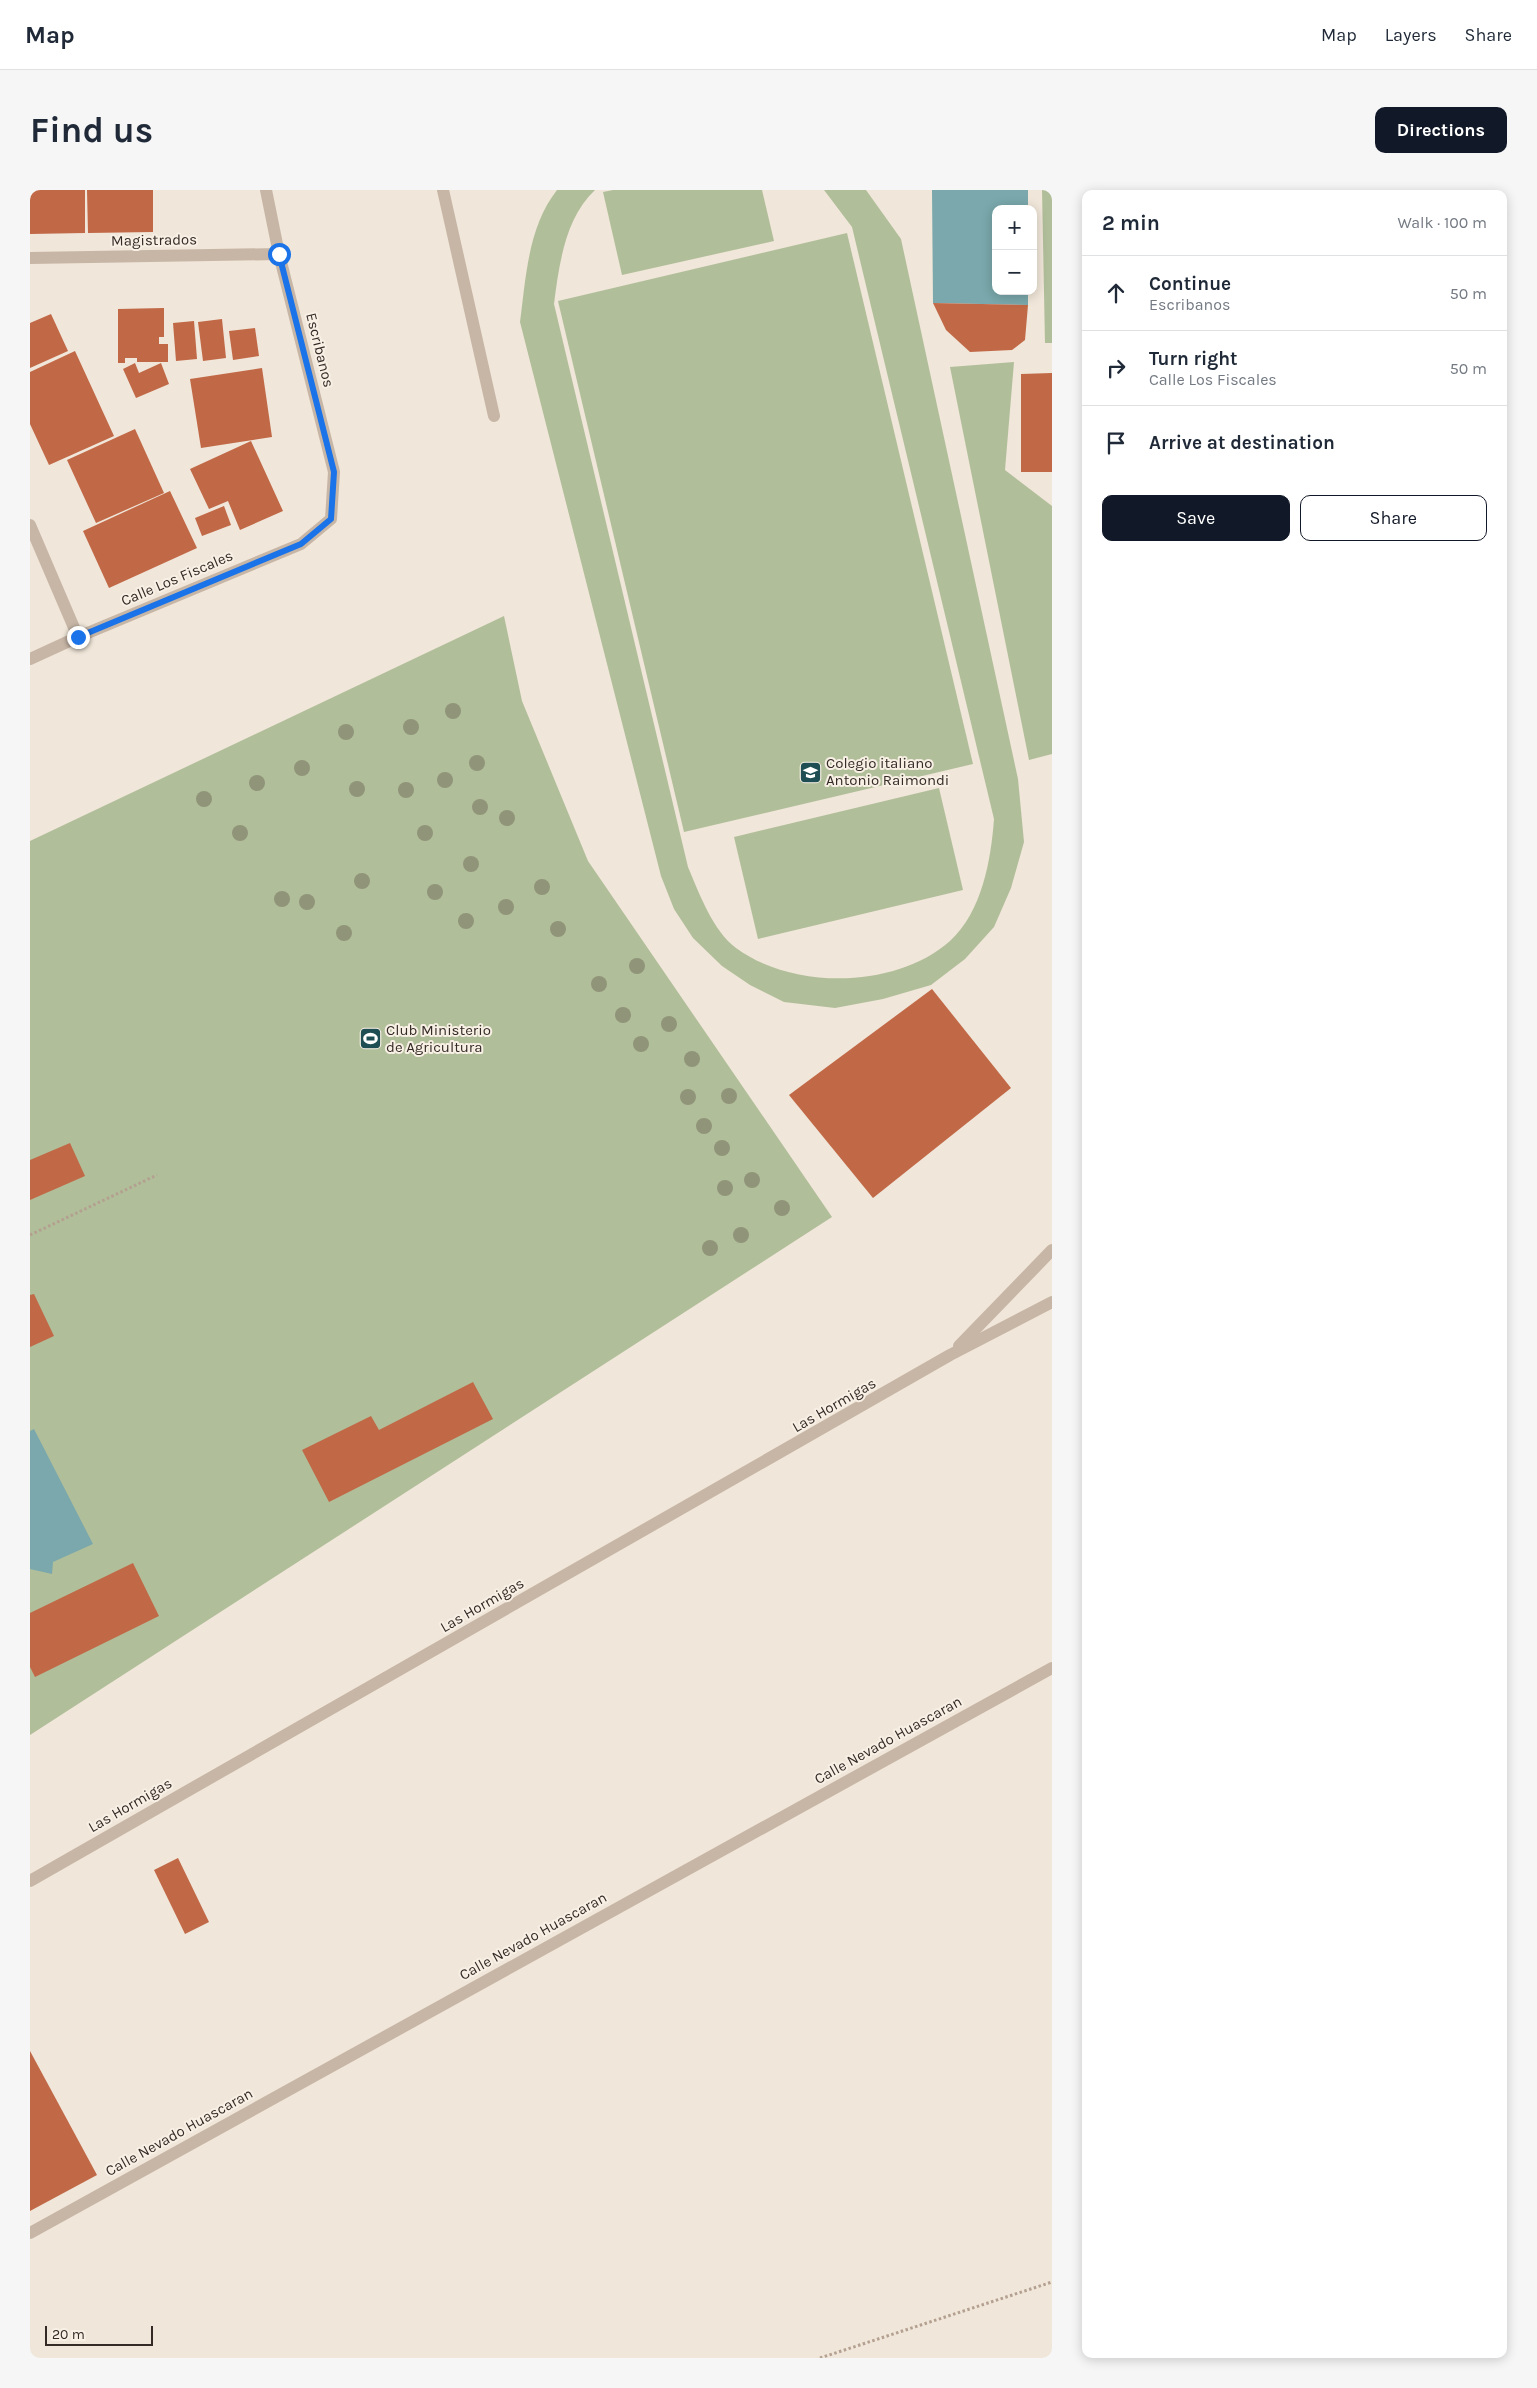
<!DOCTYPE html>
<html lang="en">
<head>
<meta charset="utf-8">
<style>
	:root { --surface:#fff; --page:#f6f6f7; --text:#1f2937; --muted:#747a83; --line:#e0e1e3; --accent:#111827 }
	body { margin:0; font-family:Karla,sans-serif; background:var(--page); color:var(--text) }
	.controls { position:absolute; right:15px; top:15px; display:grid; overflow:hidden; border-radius:10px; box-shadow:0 2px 12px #0003 }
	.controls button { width:45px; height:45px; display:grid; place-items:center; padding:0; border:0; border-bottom:1px solid var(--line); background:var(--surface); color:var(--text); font:25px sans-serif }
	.scale { position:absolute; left:15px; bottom:12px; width:108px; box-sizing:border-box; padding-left:5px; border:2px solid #342b27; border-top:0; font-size:14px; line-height:18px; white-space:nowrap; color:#342b27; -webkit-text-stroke:4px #f8f0e5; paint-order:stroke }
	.stop { position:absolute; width:15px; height:15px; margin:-11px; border:4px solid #1a73e8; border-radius:50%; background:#fff }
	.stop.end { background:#1a73e8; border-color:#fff; box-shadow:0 1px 5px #0008 }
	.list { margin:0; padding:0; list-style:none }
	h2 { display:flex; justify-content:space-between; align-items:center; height:65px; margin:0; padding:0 20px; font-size:21px }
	h2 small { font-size:16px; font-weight:400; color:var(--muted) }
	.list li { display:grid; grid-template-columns:32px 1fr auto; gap:15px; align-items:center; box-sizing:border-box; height:75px; padding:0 20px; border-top:1px solid var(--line) }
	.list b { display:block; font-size:19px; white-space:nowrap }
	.list p { margin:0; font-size:16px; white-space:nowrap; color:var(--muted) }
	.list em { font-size:16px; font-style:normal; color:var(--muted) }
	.actions { display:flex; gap:10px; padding:15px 20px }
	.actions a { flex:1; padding:11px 0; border:1px solid var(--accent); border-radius:10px; text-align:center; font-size:18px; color:var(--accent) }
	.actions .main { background:var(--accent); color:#fff }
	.icon { flex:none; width:28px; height:28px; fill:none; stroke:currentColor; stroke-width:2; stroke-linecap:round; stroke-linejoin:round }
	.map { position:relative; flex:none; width:1022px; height:2168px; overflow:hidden; border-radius:10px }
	header { display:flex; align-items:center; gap:30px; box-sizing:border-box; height:70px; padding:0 25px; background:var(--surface); border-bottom:1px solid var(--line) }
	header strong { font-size:24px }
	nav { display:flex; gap:28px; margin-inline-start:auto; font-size:18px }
	.intro { display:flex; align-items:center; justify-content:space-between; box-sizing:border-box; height:120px; padding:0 30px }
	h1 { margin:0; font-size:35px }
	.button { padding:12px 22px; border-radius:10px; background:var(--accent); color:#fff; font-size:18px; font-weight:700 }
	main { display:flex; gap:30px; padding:0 30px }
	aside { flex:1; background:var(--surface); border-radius:10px; box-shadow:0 2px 12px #0003 }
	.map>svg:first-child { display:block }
</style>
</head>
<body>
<header>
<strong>Map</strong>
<nav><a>Map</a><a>Layers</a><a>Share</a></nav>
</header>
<div class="intro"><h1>Find us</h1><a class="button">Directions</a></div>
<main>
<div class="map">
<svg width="1022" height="2168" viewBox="0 0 1022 2168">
	<rect width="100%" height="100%" fill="#f0e6d9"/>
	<!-- green -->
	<g fill="#b1be9a">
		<path d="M 527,0 L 565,0 C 535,28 529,75 524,114 L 658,677 C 669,703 683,741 706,758 C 763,800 866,799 920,751 C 952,722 961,670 964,629 L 822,37 L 794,0 L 836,0 L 871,49 L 988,589 L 994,652 L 981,698 L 964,737 L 935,769 L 901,795 L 853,809 L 805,818 L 754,812 L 720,795 L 692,776 L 663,748 L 644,719 L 631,686 L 490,132 C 496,87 498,37 527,0 Z"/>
		<polygon points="583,0 732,0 744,51 592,85 573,2"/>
		<polygon points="1012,0 1022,0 1022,153 1015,153"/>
		<polygon points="817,43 943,574 654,642 528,111"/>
		<polygon points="984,172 975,280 1022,316 1022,564 999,570 920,177"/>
		<polygon points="474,426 492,511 558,671 802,1027 0,1545 0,651"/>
		<polygon points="909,598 933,700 728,749 704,647"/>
	</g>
	<!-- water -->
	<g fill="#7aa8ac">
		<polygon points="902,0 998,0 998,19 966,19 966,101 998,101 998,115 903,113"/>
		<polygon points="4,1239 63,1354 23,1372 22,1384 0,1379 0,1241"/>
	</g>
	<!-- building -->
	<g fill="#c16846">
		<polygon points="0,0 55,0 55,43 0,44"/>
		<polygon points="57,0 123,0 123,42 58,43"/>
		<polygon points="903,113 998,115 995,150 982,160 940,162 916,140"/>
		<polygon points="134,118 134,147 129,147 129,154 138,154 138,172 107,172 107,168 95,168 95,173 88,173 88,119"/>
		<polygon points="21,124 38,161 0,178 0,133"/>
		<polygon points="192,129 196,168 173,171 168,132"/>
		<polygon points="164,131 167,169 146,171 143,133"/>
		<polygon points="225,138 229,166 203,170 199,141"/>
		<polygon points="45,161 84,246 19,275 0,234 0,182"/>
		<polygon points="105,173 109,183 131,173 139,194 106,208 93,179"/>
		<polygon points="232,178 242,247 171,258 160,189"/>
		<polygon points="1022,183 1022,282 991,282 991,184"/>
		<polygon points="105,239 134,303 66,333 37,270"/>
		<polygon points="221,251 253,321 210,340 198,311 179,319 160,279"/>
		<polygon points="140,301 167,358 79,398 53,341"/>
		<polygon points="194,316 201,335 172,346 165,328"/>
		<polygon points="902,799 981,898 843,1008 759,905"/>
		<polygon points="40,953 55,986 0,1010 0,970"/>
		<polygon points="4,1104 24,1146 0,1157 0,1105"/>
		<polygon points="443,1192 463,1229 299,1312 272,1260 341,1226 349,1240"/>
		<polygon points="103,1373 129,1426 5,1487 0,1477 0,1423"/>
		<polygon points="148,1668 179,1732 155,1744 124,1680"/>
		<polygon points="0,1861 67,1985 0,2021"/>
	</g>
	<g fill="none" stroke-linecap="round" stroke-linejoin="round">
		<!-- path -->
		<g stroke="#b3a090" stroke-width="3" stroke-dasharray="2.5 2.5" stroke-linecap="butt">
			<polyline points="0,1045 127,985"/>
			<polyline points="790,2168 1022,2092"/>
		</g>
		<!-- minor -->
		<g stroke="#c7b6a6" stroke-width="12">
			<polyline points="413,0 464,226"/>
			<polyline points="0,68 249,64"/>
			<polyline points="0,335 48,447"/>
			<polyline points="0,469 48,447 271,354 301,329 304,282 249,64 236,0"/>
			<polyline points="929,1156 1022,1060"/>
			<polyline points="0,1691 920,1165 1022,1112"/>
			<polyline points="0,2043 1022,1478"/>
		</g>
	</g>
	<!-- trees -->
	<g fill="#909479">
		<circle cx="423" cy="521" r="8"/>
		<circle cx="381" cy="537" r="8"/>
		<circle cx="316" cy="542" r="8"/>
		<circle cx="447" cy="573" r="8"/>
		<circle cx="272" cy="578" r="8"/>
		<circle cx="415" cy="590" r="8"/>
		<circle cx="227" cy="593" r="8"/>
		<circle cx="327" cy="599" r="8"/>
		<circle cx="376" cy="600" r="8"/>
		<circle cx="174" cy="609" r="8"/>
		<circle cx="450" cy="617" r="8"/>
		<circle cx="477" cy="628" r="8"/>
		<circle cx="210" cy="643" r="8"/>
		<circle cx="395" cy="643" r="8"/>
		<circle cx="441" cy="674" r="8"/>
		<circle cx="332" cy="691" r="8"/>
		<circle cx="512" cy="697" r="8"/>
		<circle cx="405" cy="702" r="8"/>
		<circle cx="252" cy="709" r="8"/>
		<circle cx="277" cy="712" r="8"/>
		<circle cx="476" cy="717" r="8"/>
		<circle cx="436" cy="731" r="8"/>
		<circle cx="528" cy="739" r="8"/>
		<circle cx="314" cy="743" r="8"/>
		<circle cx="607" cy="776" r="8"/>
		<circle cx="569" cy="794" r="8"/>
		<circle cx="593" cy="825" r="8"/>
		<circle cx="639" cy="834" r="8"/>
		<circle cx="611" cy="854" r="8"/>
		<circle cx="662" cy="869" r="8"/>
		<circle cx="699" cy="906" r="8"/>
		<circle cx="658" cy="907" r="8"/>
		<circle cx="674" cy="936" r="8"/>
		<circle cx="692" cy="958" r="8"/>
		<circle cx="722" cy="990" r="8"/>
		<circle cx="695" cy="998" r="8"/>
		<circle cx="752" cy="1018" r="8"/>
		<circle cx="711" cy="1045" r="8"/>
		<circle cx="680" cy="1058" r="8"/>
	</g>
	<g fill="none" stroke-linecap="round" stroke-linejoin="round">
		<!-- route -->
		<polyline stroke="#1a73e8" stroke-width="6" points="48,447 271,354 301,329 304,282 249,64"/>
	</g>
	<!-- icons -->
	<defs>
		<symbol id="school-square" viewBox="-11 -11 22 22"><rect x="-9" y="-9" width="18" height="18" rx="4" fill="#1e4e53" stroke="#f8f0e5"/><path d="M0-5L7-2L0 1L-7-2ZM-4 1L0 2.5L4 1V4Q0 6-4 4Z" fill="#fff"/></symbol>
		<symbol id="stadium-square" viewBox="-11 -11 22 22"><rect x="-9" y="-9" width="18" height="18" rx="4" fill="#1e4e53" stroke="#f8f0e5"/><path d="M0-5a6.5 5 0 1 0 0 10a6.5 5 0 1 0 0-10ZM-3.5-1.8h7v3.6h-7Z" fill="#fff"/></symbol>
	</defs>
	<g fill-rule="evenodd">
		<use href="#school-square" x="768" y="570" width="25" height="25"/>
		<use href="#stadium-square" x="328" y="836" width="25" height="25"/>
	</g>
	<g text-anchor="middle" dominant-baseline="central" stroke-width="4" stroke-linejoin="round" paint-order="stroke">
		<!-- street labels -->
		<g font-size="15" fill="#342b27" stroke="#f8f0e5">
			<text transform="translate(124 50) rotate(-1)">Magistrados</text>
			<text transform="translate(290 160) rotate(76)">Escribanos</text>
			<text transform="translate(147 388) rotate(-23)">Calle Los Fiscales</text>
			<text transform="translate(804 1215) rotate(-30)">Las Hormigas</text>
			<text transform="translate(452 1415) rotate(-30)">Las Hormigas</text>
			<text transform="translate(858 1550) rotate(-29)">Calle Nevado Huascaran</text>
			<text transform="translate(100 1615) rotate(-30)">Las Hormigas</text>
			<text transform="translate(503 1746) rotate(-29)">Calle Nevado Huascaran</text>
			<text transform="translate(149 1942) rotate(-29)">Calle Nevado Huascaran</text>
		</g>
		<!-- poi labels -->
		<g font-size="15" fill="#342b27" stroke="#f8f0e5" text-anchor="start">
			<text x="796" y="573">Colegio italiano<tspan x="796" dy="17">Antonio Raimondi</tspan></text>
			<text x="356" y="840">Club Ministerio<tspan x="356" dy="17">de Agricultura</tspan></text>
		</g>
	</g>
</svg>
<div class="controls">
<button>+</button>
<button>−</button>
</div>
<div class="scale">20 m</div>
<div class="stop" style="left:249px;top:64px"></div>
<div class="stop end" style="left:48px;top:447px"></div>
</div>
<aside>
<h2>2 min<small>Walk · 100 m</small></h2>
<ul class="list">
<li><svg class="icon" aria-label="ahead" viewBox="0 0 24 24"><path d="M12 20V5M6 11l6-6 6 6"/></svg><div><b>Continue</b><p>Escribanos</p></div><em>50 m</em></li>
<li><svg class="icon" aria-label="right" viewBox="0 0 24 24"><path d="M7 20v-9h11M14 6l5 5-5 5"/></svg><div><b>Turn right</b><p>Calle Los Fiscales</p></div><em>50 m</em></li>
<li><svg class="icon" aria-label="arrive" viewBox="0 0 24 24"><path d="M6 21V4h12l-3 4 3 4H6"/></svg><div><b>Arrive at destination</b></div></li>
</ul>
<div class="actions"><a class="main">Save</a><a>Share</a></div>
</aside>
</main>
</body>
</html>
